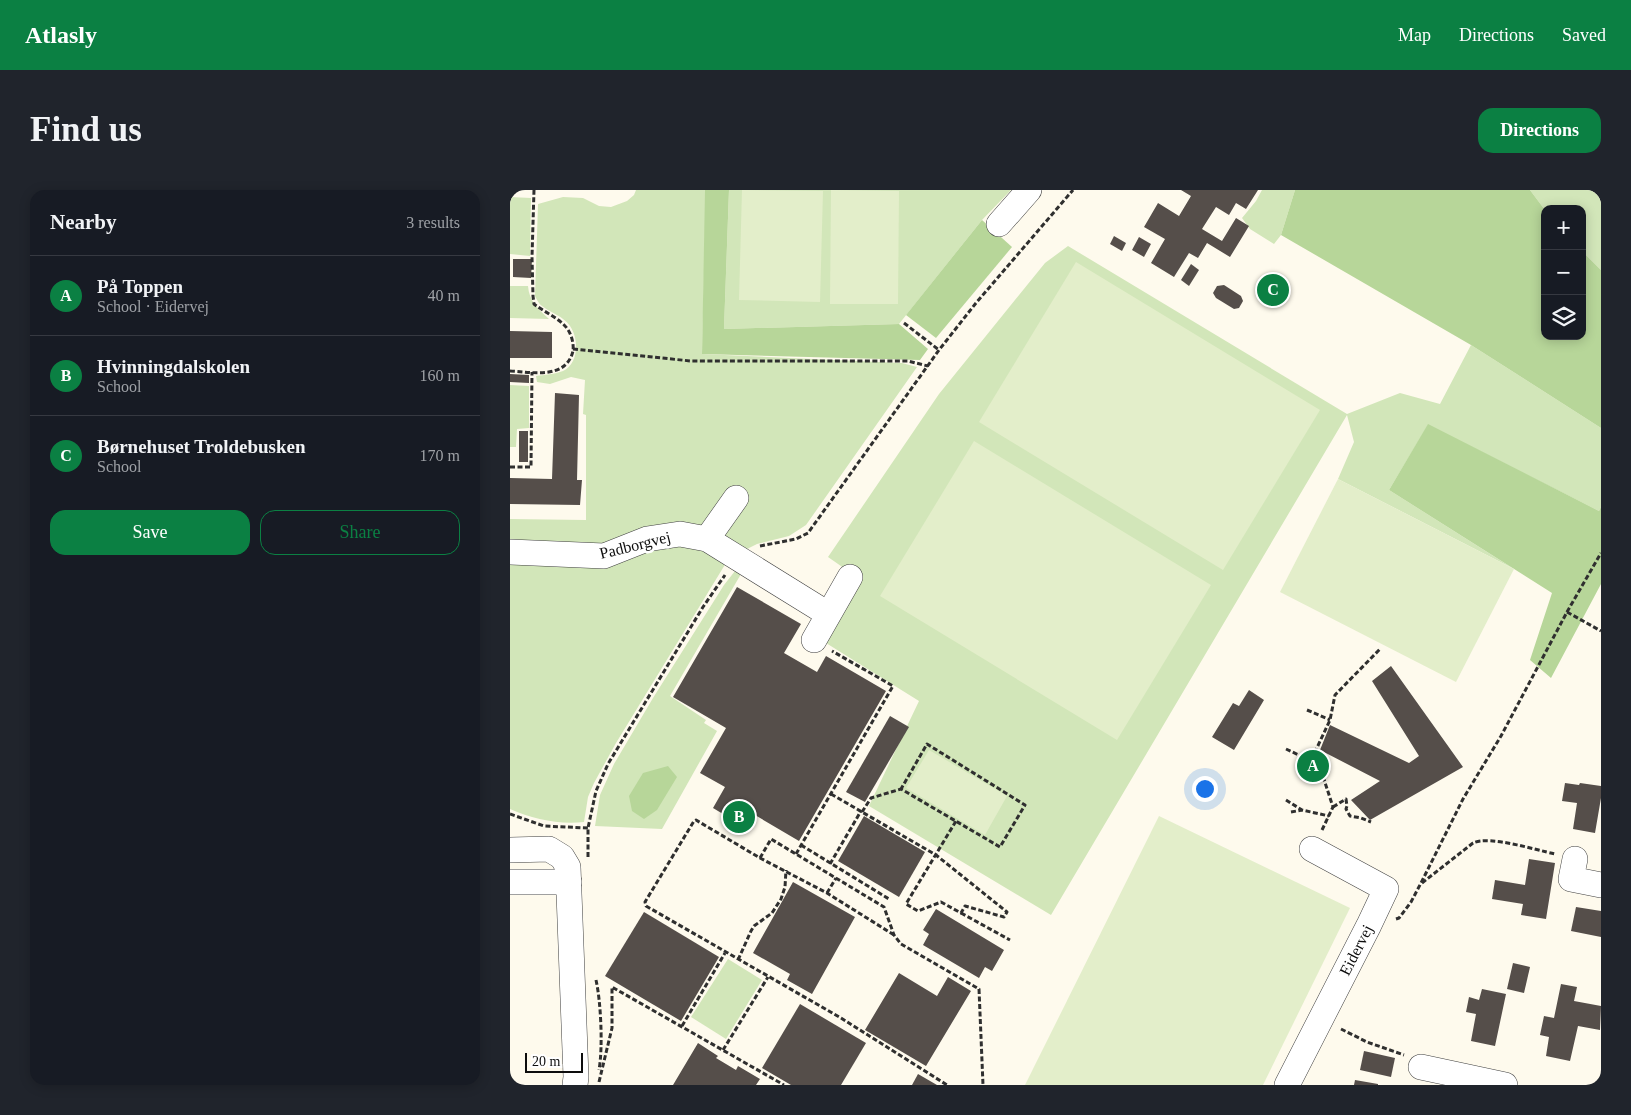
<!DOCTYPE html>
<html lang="en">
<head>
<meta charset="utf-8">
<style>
	:root { --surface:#171b24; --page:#20242c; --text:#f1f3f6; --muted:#9ea1a6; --line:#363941; --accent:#0b8043 }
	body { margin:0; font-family:"Times New Roman",serif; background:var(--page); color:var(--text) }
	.controls { position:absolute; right:15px; top:15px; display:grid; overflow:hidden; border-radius:10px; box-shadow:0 2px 12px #0003 }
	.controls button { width:45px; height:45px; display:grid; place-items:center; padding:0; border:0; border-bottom:1px solid var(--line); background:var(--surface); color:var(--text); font:25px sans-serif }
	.scale { position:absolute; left:15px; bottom:12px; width:58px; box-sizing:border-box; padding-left:5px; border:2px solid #0d0d0d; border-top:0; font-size:14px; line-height:18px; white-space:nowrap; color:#0d0d0d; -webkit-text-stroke:4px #fff; paint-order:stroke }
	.you { position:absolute; left:694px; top:598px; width:18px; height:18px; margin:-12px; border:4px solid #fff; border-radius:50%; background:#1a73e8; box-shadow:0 0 0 8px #1a73e833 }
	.badge { display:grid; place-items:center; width:32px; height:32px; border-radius:50%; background:var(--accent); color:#fff; font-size:16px; font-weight:700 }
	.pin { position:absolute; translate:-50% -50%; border:2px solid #fff; box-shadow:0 1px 5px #0006 }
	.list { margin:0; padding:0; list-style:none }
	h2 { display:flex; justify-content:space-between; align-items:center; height:65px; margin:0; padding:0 20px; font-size:21px }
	h2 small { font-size:16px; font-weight:400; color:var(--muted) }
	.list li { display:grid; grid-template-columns:32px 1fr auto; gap:15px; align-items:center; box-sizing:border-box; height:80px; padding:0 20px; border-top:1px solid var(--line) }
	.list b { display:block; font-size:19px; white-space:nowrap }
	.list p { margin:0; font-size:16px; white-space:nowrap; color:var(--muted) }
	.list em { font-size:16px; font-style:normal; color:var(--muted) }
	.actions { display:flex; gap:10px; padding:15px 20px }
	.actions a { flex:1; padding:11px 0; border:1px solid var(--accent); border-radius:15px; text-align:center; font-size:18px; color:var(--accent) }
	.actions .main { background:var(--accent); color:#fff }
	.icon { flex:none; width:28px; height:28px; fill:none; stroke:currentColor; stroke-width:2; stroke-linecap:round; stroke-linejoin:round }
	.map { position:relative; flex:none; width:1091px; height:895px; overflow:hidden; border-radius:15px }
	header { display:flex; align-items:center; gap:30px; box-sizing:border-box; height:70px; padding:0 25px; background:var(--accent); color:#fff }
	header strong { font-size:24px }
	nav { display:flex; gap:28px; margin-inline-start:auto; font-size:18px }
	.intro { display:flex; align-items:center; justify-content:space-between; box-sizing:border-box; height:120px; padding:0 30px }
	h1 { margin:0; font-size:35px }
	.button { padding:12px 22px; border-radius:15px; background:var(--accent); color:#fff; font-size:18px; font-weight:700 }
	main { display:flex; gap:30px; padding:0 30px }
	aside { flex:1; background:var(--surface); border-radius:15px; box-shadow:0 2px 12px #0003 }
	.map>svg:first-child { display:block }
</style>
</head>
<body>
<header>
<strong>Atlasly</strong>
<nav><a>Map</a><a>Directions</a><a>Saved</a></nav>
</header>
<div class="intro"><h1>Find us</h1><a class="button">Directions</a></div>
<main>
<aside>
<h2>Nearby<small>3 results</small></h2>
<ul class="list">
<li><span class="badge">A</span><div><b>På Toppen</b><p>School · Eidervej</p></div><em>40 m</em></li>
<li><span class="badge">B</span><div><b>Hvinningdalskolen</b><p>School</p></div><em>160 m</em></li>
<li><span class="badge">C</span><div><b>Børnehuset Troldebusken</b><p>School</p></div><em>170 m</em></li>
</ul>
<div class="actions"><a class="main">Save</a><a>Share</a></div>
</aside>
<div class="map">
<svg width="1091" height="895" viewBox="0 0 1091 895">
	<rect width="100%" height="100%" fill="#fefaed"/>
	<!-- green -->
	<g fill="#d2e6b9">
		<path d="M 126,0 L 196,0 L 192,164 L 392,173 L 407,177 L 296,335 L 279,346 L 247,354 L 233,361 L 192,337 L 96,355 L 0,353 L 0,329 L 76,330 L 76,225 L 73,224 L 75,190 L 61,187 L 40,194 L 27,192 L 26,186 C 34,185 45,184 53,181 C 69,173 69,149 60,136 C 53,126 41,123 32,116 C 29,114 27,110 25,106 L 28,14 L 53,7 L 73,8 L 89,16 L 101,17 L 117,11 L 124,5 Z"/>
		<polygon points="219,0 501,0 472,30 389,134 214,139"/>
		<polygon points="752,0 785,0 771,45 764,54 740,39 732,28 746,11"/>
		<polygon points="1020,0 1091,0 1091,80 1072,61 1072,19 1035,20"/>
		<polygon points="0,7 21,8 20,66 0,64"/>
		<polygon points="558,56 837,224 890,203 930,214 961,155 1091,238 1091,317 1089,321 918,235 879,300 1004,379 828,289 844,252 837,225 541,725 359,616 409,511 316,453 351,390 318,367 429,204 535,73"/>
		<path d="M 0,96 L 18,96 C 19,111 28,119 39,129 L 0,128 Z"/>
		<polygon points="0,195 19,196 19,238 7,239 6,257 0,257"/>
		<path d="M 145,354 L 188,358 L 216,373 L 106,553 L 84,593 L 78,607 L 74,632 C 49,635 23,629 0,619 L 0,370 Z"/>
		<polygon points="225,381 231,384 160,506 196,530 194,533 207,541 152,639 85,636 90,605 104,574 143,508 214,395"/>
		<polygon points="218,769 252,790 216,849 181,827"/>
	</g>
	<!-- forest -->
	<g fill="#b7d699">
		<polygon points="195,0 219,0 214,139 389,134 418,159 410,170 192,164"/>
		<polygon points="785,0 1020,0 1035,20 1035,146 1072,146 1072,61 1091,80 1091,238 961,155 771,45"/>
		<polygon points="472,30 502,57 426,148 396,125"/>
		<polygon points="918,234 1089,321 1091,317 1091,394 1041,488 1020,470 1042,403 879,300"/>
		<polygon points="158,576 167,587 147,620 134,629 122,621 119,606 133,583"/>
	</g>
	<!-- pitch -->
	<g fill="#e3eeca">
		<polygon points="232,0 313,1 310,112 229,110"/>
		<polygon points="321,0 389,1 388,114 320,114"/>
		<polygon points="566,72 810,220 713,380 469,232"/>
		<polygon points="464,251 701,395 607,550 370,406"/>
		<polygon points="828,289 1004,379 946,492 770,402"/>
		<polygon points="419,560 497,606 475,645 396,598"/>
		<polygon points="649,626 840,718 753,895 515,895"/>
	</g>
	<!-- building -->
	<g fill="#554e4a">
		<polygon points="671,0 748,0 736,19 726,13 719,25 706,17 692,39 712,51 726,28 739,36 720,67 697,53 688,68 679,63 664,87 641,73 655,49 634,37 648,13 669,26 681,6"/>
		<polygon points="604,46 616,53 612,61 600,54"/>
		<polygon points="629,47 641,54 634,67 622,60"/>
		<polygon points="3,69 22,69 21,88 3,87"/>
		<polygon points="681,74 689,80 679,96 671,90"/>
		<polygon points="714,95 731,106 733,111 729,118 724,119 706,108 703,103 707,96"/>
		<polygon points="0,141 42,142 42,168 0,168"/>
		<polygon points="0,184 19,185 19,193 0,192"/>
		<polygon points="45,203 69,205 67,290 72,290 70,315 0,314 0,288 42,289"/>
		<rect x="9" y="241" width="9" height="31"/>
		<polygon points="227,397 291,434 274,463 307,482 316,466 376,501 289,651 245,625 238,639 203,618 215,597 190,583 216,538 163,507"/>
		<polygon points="881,476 953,577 860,630 841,610 870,591 810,560 820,535 899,573 909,566 862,491"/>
		<polygon points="739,500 754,510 724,560 702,547 723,513 729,516"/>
		<polygon points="380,526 399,537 355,612 336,602"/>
		<polygon points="1055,593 1069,595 1070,593 1091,596 1091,608 1085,643 1063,639 1067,613 1052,611"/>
		<polygon points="354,626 415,662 389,707 328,671"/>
		<polygon points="1019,669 1045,673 1036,729 1011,725 1013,714 982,709 985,690 1015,695"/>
		<polygon points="283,692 345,727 302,804 277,790 280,784 243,763"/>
		<polygon points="1066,717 1091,721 1091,747 1061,741"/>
		<polygon points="426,719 494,760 482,781 475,777 469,788 413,755 419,744 413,740"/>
		<polygon points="134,722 209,767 171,831 95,786"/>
		<polygon points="1003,773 1020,777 1014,803 997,799"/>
		<polygon points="389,783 427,806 438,787 461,801 416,876 355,840"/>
		<polygon points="1051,794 1067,797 1064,811 1091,816 1090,840 1068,836 1060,871 1036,866 1039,847 1030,845 1034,826 1044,828"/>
		<polygon points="972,799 996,804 985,856 961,851 966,824 956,822 959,807 969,810"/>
		<polygon points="290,814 356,853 331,895 281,895 252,878"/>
		<polygon points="188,853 208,866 206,868 226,880 228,876 250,889 246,895 163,895"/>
		<polygon points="854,861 885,868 881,887 850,880"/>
		<polygon points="408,884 427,895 402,895"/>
		<polygon points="845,890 868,894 868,895 844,895"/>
	</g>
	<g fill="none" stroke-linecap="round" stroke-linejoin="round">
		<defs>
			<g id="minor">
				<polyline points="489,34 519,0"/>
				<polyline points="197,349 226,308"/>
				<polyline points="0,362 94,366 137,349 170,344 197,349 318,424"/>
				<polyline points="304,450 340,387"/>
				<polyline points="0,660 39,659 52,667 58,677 66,887 65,895"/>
				<polyline points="1065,669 1061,689 1091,695"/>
				<polyline points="0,692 59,692"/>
				<polyline points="911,877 995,895"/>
				<polyline points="777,895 859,735 876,699 802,659"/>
			</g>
		</defs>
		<!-- minor casing -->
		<use href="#minor" stroke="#404040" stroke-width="26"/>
		<!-- path -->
		<g stroke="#2f2f2f" stroke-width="3" stroke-dasharray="5 2.5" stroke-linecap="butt">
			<polyline points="394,133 429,160"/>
			<polyline points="63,159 181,171 398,171 418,176"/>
			<path d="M 0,181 C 22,182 56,190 63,161 C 64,153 61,142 55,136 C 47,127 34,122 24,114 L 23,106 L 22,67 L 24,0"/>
			<polyline points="0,277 21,277 22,182"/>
			<polyline points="250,356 286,349 298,343 429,160 466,113 563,0"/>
			<polyline points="1057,422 1091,441"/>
			<polyline points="797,520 820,530"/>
			<polyline points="776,559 793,567 807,568"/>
			<polyline points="321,604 426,665 497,722 494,727 455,716 451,723 431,712 408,721 396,714 446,631"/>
			<polyline points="776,610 792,620 819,626"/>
			<polyline points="823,617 836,609 837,616 836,619 840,626 851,628 861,632"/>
			<polyline points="352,622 361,608 391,599 490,657 515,615 417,554 391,599"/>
			<polyline points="781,622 792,620"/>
			<polyline points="0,624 34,636 78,638"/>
			<polyline points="812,640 823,617 805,562 820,530 825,505 870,459"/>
			<polyline points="291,655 379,709"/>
			<polyline points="286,664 383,496 322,461"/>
			<polyline points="78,667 78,638 86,601 98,574 193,417 215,385"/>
			<polyline points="250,668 261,649 374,717 384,745 391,754 469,799 473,895"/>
			<polyline points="320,674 351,621"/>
			<path d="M 912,693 L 963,653 C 979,645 1026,660 1045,664"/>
			<polyline points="317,703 326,688"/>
			<polyline points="451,723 500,750"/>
			<polyline points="886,729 889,728 901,712 911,693 953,609 991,546 1057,422 1091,363"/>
			<polyline points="384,745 317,703 250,668 186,630 184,631 135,712 136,716 331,828 437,895"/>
			<polyline points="228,770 241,741 244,736 262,723 271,709 275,697 276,680"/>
			<path d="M 86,790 C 91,812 93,858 89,880"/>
			<polyline points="172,836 215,763"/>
			<polyline points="831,839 857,852 894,865"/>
			<polyline points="213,860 258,787"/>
			<polyline points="89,892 102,838 102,797 274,895"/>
		</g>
		<!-- minor -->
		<use href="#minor" stroke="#fff" stroke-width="25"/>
	</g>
	<g text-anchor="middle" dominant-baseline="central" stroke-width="5" stroke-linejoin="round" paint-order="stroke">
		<!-- street labels -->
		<g font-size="16" fill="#0d0d0d" stroke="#fff">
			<text transform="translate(125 355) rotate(-14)">Padborgvej</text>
			<text transform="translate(846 760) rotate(-63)">Eidervej</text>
		</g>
	</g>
</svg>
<div class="controls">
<button>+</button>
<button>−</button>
<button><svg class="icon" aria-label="layers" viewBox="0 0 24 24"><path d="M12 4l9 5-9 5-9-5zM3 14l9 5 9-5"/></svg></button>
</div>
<div class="scale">20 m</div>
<div class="you"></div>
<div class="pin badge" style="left:803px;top:576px">A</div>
<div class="pin badge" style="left:229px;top:627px">B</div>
<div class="pin badge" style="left:763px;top:100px">C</div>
</div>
</main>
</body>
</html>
